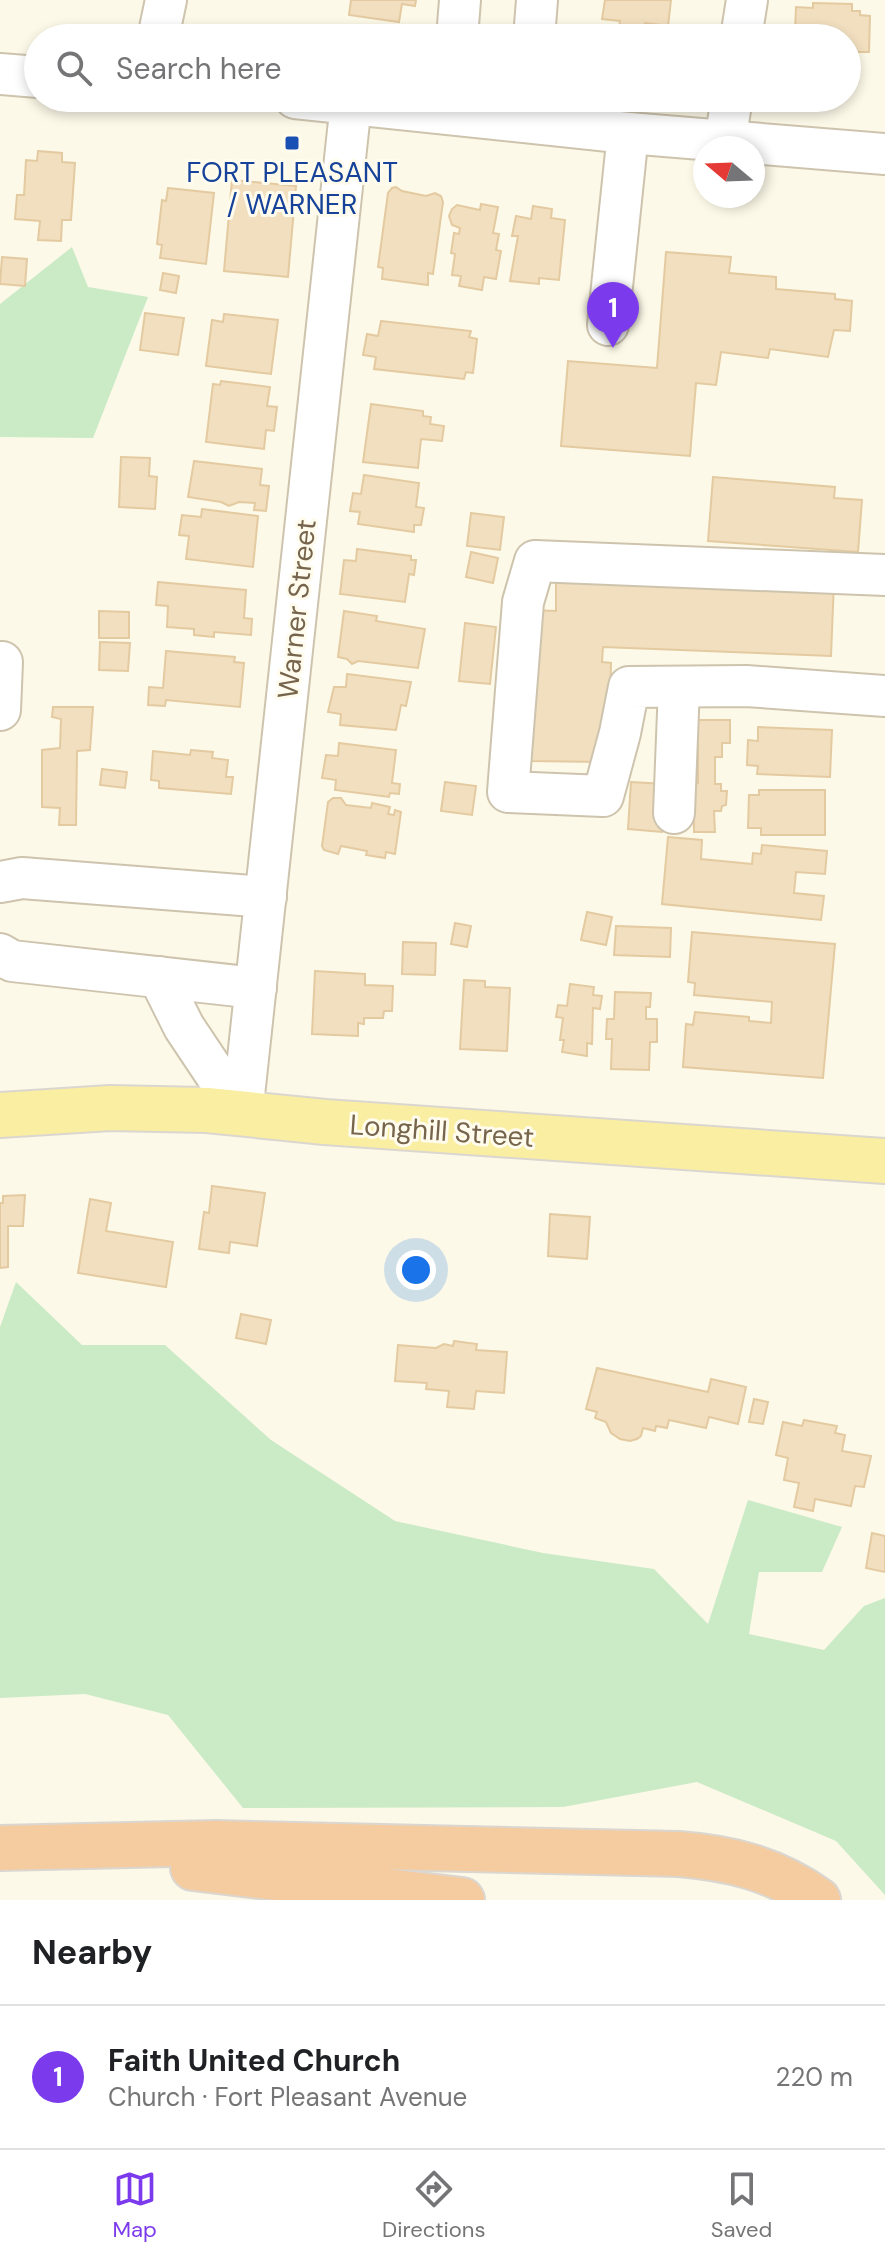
<!DOCTYPE html>
<html lang="en">
<head>
<meta charset="utf-8">
<style>
	:root { --surface:#fff; --page:#f6f6f6; --text:#202124; --muted:#757577; --line:#e0e0e0; --accent:#7c3aed }
	body { margin:0; font-family:"DM Sans",sans-serif; background:var(--page); color:var(--text) }
	.compass { position:absolute; left:693px; top:136px; width:72px; height:72px; border-radius:50%; background:var(--surface); box-shadow:0 4px 12px #0003; rotate:289deg }
	.you { position:absolute; left:416px; top:1270px; width:28px; height:28px; margin:-20px; border:6px solid #fff; border-radius:50%; background:#1a73e8; box-shadow:0 0 0 12px #1a73e833 }
	.badge { display:grid; place-items:center; width:52px; height:52px; border-radius:50%; background:var(--accent); color:#fff; font-size:26px; font-weight:700 }
	.pin { position:absolute; translate:-50% -66px; filter:drop-shadow(0 2px 4px #0008) }
	.pin::after { content:''; position:absolute; top:42px; width:28px; height:24px; background:inherit; clip-path:polygon(0 0,100% 0,50% 100%) }
	.list { margin:0; padding:0; list-style:none }
	h2 { display:flex; justify-content:space-between; align-items:center; height:104px; margin:0; padding:0 32px; font-size:34px }
	h2 small { font-size:26px; font-weight:400; color:var(--muted) }
	.list li { display:grid; grid-template-columns:52px 1fr auto; gap:24px; align-items:center; box-sizing:border-box; height:144px; padding:0 32px; border-top:2px solid var(--line) }
	.list b { display:block; font-size:30px; white-space:nowrap }
	.list p { margin:0; font-size:26px; white-space:nowrap; color:var(--muted) }
	.list em { font-size:26px; font-style:normal; color:var(--muted) }
	.icon { flex:none; width:44px; height:44px; fill:none; stroke:currentColor; stroke-width:2; stroke-linecap:round; stroke-linejoin:round }
	.map { position:relative; flex:none; width:885px; height:1900px; overflow:hidden }
	.search { position:absolute; background:var(--surface); box-shadow:0 4px 12px #0003; left:24px; right:24px; top:24px; height:88px; display:flex; align-items:center; gap:20px; box-sizing:border-box; padding:0 28px; border-radius:44px; color:var(--muted); font-size:30px }
	.sheet { height:248px; background:var(--surface) }
	nav { display:flex; justify-content:space-around; align-items:center; box-sizing:border-box; height:112px; border-top:2px solid var(--line); background:var(--surface); font-size:22px; color:var(--muted) }
	nav a { display:grid; justify-items:center; gap:4px }
	nav .on { color:var(--accent) }
	.map>svg:first-child { display:block }
</style>
</head>
<body>
<div class="map">
<svg width="885" height="1900" viewBox="0 0 885 1900">
	<rect width="100%" height="100%" fill="#fcf9e8"/>
	<!-- green -->
	<g fill="#cbeac6">
		<polygon points="72,247 88,287 148,297 93,438 0,437 0,304"/>
		<polygon points="16,1282 82,1345 165,1345 271,1440 395,1521 543,1553 654,1569 708,1624 748,1500 842,1527 822,1572 759,1572 749,1634 824,1650 864,1606 885,1598 885,1895 836,1841 697,1782 563,1807 243,1808 168,1715 85,1694 0,1698 0,1327"/>
	</g>
	<!-- building -->
	<g fill="#f1dfbf" stroke="#e4caa0" stroke-width="2">
		<polygon points="351,0 416,0 415,6 402,4 399,22 349,15"/>
		<polygon points="605,0 671,0 668,26 645,23 643,38 618,38 620,21 602,19"/>
		<polygon points="813,3 852,4 852,11 860,11 860,15 870,16 869,52 847,52 847,38 803,38 804,32 795,32 796,7 813,8"/>
		<polygon points="38,151 62,153 62,162 75,163 71,220 62,220 61,241 38,240 40,221 15,219 17,195 24,195 26,160 37,161"/>
		<polygon points="232,180 296,186 288,277 224,271"/>
		<polygon points="396,187 402,191 426,196 435,193 441,196 443,202 433,274 428,273 428,285 382,279 383,268 378,267 388,193 392,188"/>
		<polygon points="168,188 214,193 206,264 160,258 162,245 157,244 162,200 166,201"/>
		<polygon points="481,204 498,207 493,233 499,234 496,250 501,251 496,279 484,277 482,290 459,286 461,276 452,275 455,254 451,253 454,233 459,234 460,228 452,225 449,216 452,209 457,205 480,210"/>
		<polygon points="533,206 552,209 551,218 565,220 559,280 539,278 539,284 510,281 518,236 512,236 516,216 531,219"/>
		<polygon points="666,252 731,257 729,273 776,277 776,289 835,294 835,299 852,301 850,331 834,330 828,357 770,349 768,358 721,352 716,385 696,383 690,456 561,446 568,361 657,368"/>
		<polygon points="2,257 27,259 25,286 0,284"/>
		<polygon points="163,273 179,276 176,293 160,290"/>
		<polygon points="145,313 184,318 178,355 140,350"/>
		<polygon points="224,314 278,320 271,374 206,366 212,320 223,322"/>
		<polygon points="381,321 471,331 469,337 477,339 473,373 466,372 464,379 374,369 376,357 363,355 367,334 378,336"/>
		<polygon points="221,381 270,387 267,406 277,407 274,431 266,430 264,449 206,442 213,384 220,385"/>
		<polygon points="371,404 423,411 423,416 431,417 430,424 444,426 442,441 421,439 418,468 363,462"/>
		<polygon points="121,457 150,458 149,476 157,477 155,509 119,507"/>
		<polygon points="194,461 262,469 260,485 269,486 266,511 254,510 255,503 239,502 229,506 221,502 188,497"/>
		<polygon points="364,475 419,483 416,507 424,508 421,525 414,525 414,532 358,524 360,512 350,511 353,493 361,494"/>
		<polygon points="713,477 835,487 834,498 862,500 858,552 708,541"/>
		<polygon points="202,509 258,516 253,567 186,559 189,536 179,535 182,515 201,517"/>
		<polygon points="471,513 504,517 500,550 467,546"/>
		<polygon points="357,549 411,556 411,560 416,560 414,575 409,574 405,602 340,594 344,560 356,561"/>
		<polygon points="471,552 498,558 493,583 466,577"/>
		<polygon points="556,571 834,581 831,656 603,647 602,662 611,663 609,747 600,762 531,761 534,610 556,611"/>
		<polygon points="158,582 246,590 244,618 252,619 251,635 214,632 214,637 194,635 194,629 167,627 168,606 156,605"/>
		<polygon points="99,611 129,612 129,638 99,638"/>
		<polygon points="344,611 377,616 376,621 425,629 418,668 358,661 352,664 347,659 338,657"/>
		<polygon points="465,623 496,627 490,684 459,681"/>
		<polygon points="100,642 130,643 128,671 99,670"/>
		<polygon points="166,651 235,657 234,662 244,663 240,707 166,700 165,706 148,705 149,687 163,688"/>
		<polygon points="347,674 411,682 406,706 401,705 396,730 340,725 341,714 328,712 334,687 346,687"/>
		<polygon points="53,707 93,707 90,750 77,751 76,825 59,825 60,808 42,807 42,750 60,748 61,719 52,717"/>
		<polygon points="698,720 730,720 730,743 722,743 722,757 715,757 715,784 721,784 721,791 727,791 726,805 722,806 721,811 714,811 715,832 694,832 694,783 698,783"/>
		<polygon points="758,727 832,730 830,777 757,774 758,766 747,765 748,740 758,741"/>
		<polygon points="339,743 396,750 392,783 400,784 399,794 390,793 389,797 335,790 336,780 322,778 326,755 338,756"/>
		<polygon points="191,750 213,752 212,758 228,760 226,777 233,777 231,794 159,788 159,781 151,780 153,751 190,755"/>
		<polygon points="102,769 127,772 125,788 100,785"/>
		<polygon points="445,782 476,786 472,815 441,811"/>
		<polygon points="631,782 665,784 662,832 628,829"/>
		<polygon points="759,790 825,790 825,835 761,835 761,828 748,828 749,795 759,795"/>
		<polygon points="333,798 341,798 346,805 371,808 372,803 390,807 388,814 394,815 395,810 401,812 395,854 386,852 385,858 366,855 367,851 341,846 338,854 324,850 322,846 328,802"/>
		<polygon points="668,837 702,840 701,859 752,864 753,853 761,854 762,845 827,851 825,874 796,872 794,893 824,896 821,920 662,904"/>
		<polygon points="587,912 612,917 606,945 581,940"/>
		<polygon points="455,923 471,926 467,947 451,944"/>
		<polygon points="616,926 671,928 670,957 614,955"/>
		<polygon points="692,932 835,944 823,1078 683,1067 686,1024 693,1025 695,1012 749,1017 749,1021 771,1023 772,1002 694,995 695,983 688,982"/>
		<polygon points="403,942 436,943 435,975 402,974"/>
		<polygon points="315,971 365,974 365,985 393,986 392,1011 384,1011 383,1018 364,1018 364,1024 358,1023 358,1036 312,1034"/>
		<polygon points="464,980 485,981 485,987 510,988 507,1051 460,1049"/>
		<polygon points="570,984 594,987 593,995 602,996 600,1009 593,1008 592,1044 587,1043 587,1056 562,1052 564,1040 560,1040 563,1018 556,1017 558,1005 567,1006"/>
		<polygon points="615,992 651,993 650,1007 646,1007 646,1019 657,1019 657,1042 650,1042 649,1070 611,1069 612,1039 606,1039 607,1019 614,1019"/>
		<polygon points="212,1186 265,1193 257,1246 230,1242 229,1253 199,1249 204,1212 209,1213"/>
		<polygon points="25,1195 23,1226 8,1226 8,1267 0,1268 0,1203 3,1203 3,1196"/>
		<polygon points="90,1199 111,1203 106,1231 173,1242 166,1287 78,1273"/>
		<polygon points="550,1214 590,1217 587,1259 548,1256"/>
		<polygon points="241,1314 271,1320 266,1344 236,1338"/>
		<polygon points="454,1341 477,1344 476,1350 507,1352 504,1393 476,1391 474,1409 447,1407 449,1391 426,1389 427,1383 395,1381 398,1345 436,1348 444,1344 453,1346"/>
		<polygon points="597,1368 708,1392 711,1379 746,1387 738,1424 709,1417 706,1428 669,1420 667,1428 656,1426 655,1431 643,1428 641,1436 637,1439 630,1441 620,1439 611,1433 606,1422 595,1418 597,1412 586,1409"/>
		<polygon points="754,1399 768,1402 763,1424 749,1422"/>
		<polygon points="804,1420 837,1426 835,1433 845,1435 842,1451 871,1456 864,1487 855,1486 851,1506 815,1499 813,1511 794,1507 799,1483 784,1480 788,1458 776,1455 783,1422 802,1426"/>
		<polygon points="872,1533 885,1536 885,1572 866,1568"/>
	</g>
	<g fill="none" stroke-linecap="round" stroke-linejoin="round">
		<defs>
			<g id="minor">
				<polyline points="158,38 166,0"/>
				<polyline points="457,38 460,0"/>
				<polyline points="534,38 537,0"/>
				<polyline points="741,38 747,0"/>
				<polyline points="0,74 38,77"/>
				<polyline points="295,98 628,133 885,154"/>
				<polyline points="725,141 732,98"/>
				<polyline points="608,325 628,133"/>
				<polyline points="885,575 535,561 523,602 508,792 603,796 620,733 629,687 746,686 885,696"/>
				<polyline points="0,710 2,662"/>
				<polyline points="674,813 679,687"/>
				<polyline points="0,882 22,878 266,897"/>
				<polyline points="0,954 12,961 256,988"/>
				<polyline points="159,977 184,1027 242,1114"/>
				<polyline points="242,1114 351,103"/>
			</g>
			<polyline id="major" points="0,1115 110,1108 207,1110 325,1122 885,1161"/>
			<g id="highway">
				<path d="M 0,1848 L 216,1843 L 679,1854 C 730,1858 775,1869 818,1900"/>
				<polyline points="193,1868 462,1900"/>
			</g>
		</defs>
		<!-- minor casing -->
		<use href="#minor" stroke="#cec4ae" stroke-width="44"/>
		<!-- major casing -->
		<use href="#major" stroke="#dbd7d0" stroke-width="48"/>
		<!-- highway casing -->
		<use href="#highway" stroke="#dbd7d0" stroke-width="48"/>
		<!-- minor -->
		<use href="#minor" stroke="#fff" stroke-width="40"/>
		<!-- major -->
		<use href="#major" stroke="#f9eea1" stroke-width="44"/>
		<!-- highway -->
		<use href="#highway" stroke="#f5cba0" stroke-width="44"/>
	</g>
	<!-- markers -->
	<rect fill="#1a4fb4" stroke="#fffcee" stroke-width="3" x="284" y="135" width="16" height="16" rx="4"/>
	<g text-anchor="middle" dominant-baseline="central" stroke-width="6" stroke-linejoin="round" paint-order="stroke">
		<!-- transit labels -->
		<g font-size="28" fill="#164399" stroke="#fffcee">
			<text x="292" y="172">FORT PLEASANT<tspan x="292" dy="32">/ WARNER</tspan></text>
		</g>
		<!-- street labels -->
		<g font-size="28" fill="#76654c" stroke="#fffcee">
			<text transform="translate(297 609) rotate(-84)">Warner Street</text>
			<text transform="translate(442 1131) rotate(4)">Longhill Street</text>
		</g>
	</g>
</svg>
<svg class="compass" viewBox="-18 -18 36 36"><path d="M0-13l5 13h-10z" fill="#e53935"/><path d="M0 13l5-13h-10z" fill="#757577"/></svg>
<div class="you"></div>
<div class="pin badge" style="left:613px;top:348px">1</div>
<div class="search"><svg class="icon" aria-label="search" viewBox="0 0 24 24"><circle cx="10" cy="10" r="6"/><path d="M15 15l6 6"/></svg>Search here</div>
</div>
<section class="sheet">
<h2>Nearby<small></small></h2>
<ul class="list">
<li><span class="badge">1</span><div><b>Faith United Church</b><p>Church · Fort Pleasant Avenue</p></div><em>220 m</em></li>
</ul>
</section>
<nav>
<a class="on"><svg class="icon" aria-label="map" viewBox="0 0 24 24"><path d="M3 6l6-2 6 2 6-2v14l-6 2-6-2-6 2zM9 4v14M15 6v14"/></svg>Map</a>
<a><svg class="icon" aria-label="directions" viewBox="0 0 24 24"><path d="M12 3l9 9-9 9-9-9zM9 14v-3h6M13 9l2 2-2 2"/></svg>Directions</a>
<a><svg class="icon" aria-label="saved" viewBox="0 0 24 24"><path d="M7 4h10v16l-5-4-5 4z"/></svg>Saved</a>
</nav>
</body>
</html>
